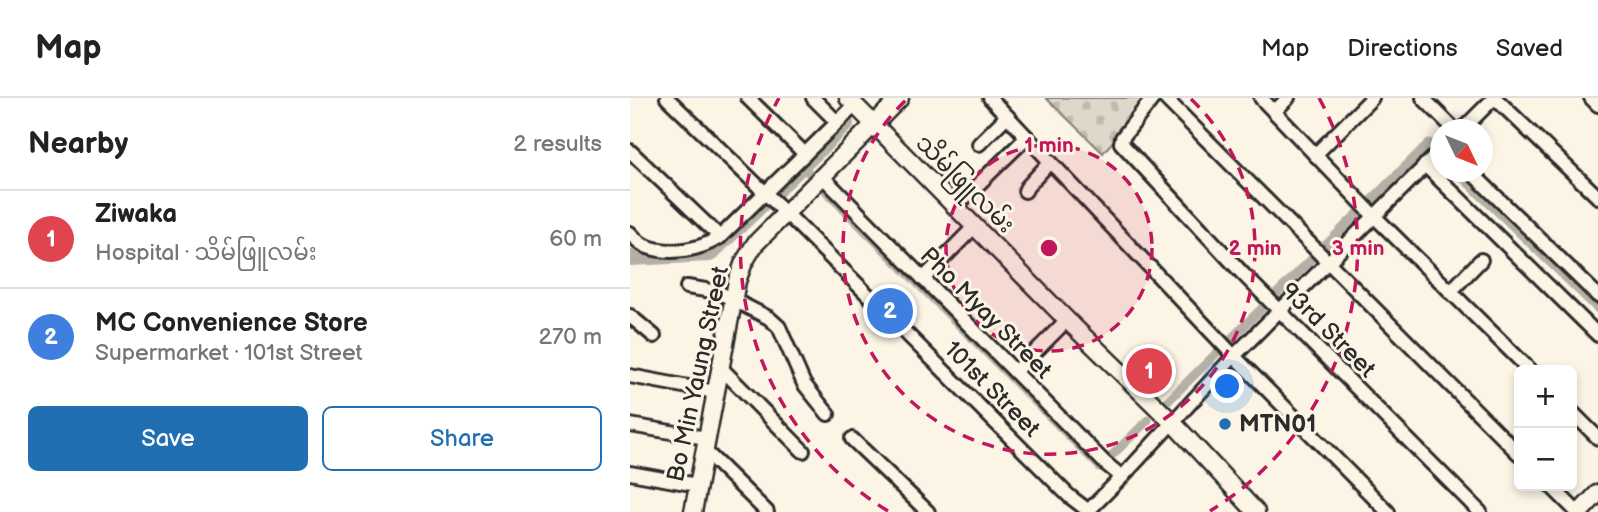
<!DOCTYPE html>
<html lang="en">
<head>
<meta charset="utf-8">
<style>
	:root { --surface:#fff; --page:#f2f2f2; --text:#222; --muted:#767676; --line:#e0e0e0; --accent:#1f6fb2 }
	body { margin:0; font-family:"Balsamiq Sans","Noto Sans Myanmar",sans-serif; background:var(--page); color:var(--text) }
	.controls { position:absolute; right:21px; bottom:21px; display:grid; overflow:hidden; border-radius:10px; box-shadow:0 4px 10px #0003 }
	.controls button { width:63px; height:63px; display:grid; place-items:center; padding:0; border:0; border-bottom:2px solid var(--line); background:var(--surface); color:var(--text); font:35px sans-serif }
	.compass { position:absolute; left:800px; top:21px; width:63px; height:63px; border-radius:50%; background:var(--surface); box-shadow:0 4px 10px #0003; rotate:133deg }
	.you { position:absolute; left:598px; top:289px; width:24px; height:24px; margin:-18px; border:5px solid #fff; border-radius:50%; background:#1a73e8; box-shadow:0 0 0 10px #1a73e833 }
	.badge { display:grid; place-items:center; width:46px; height:46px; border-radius:50%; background:var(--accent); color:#fff; font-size:23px; font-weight:700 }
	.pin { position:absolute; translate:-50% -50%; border:4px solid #fff; box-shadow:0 2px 7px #0006 }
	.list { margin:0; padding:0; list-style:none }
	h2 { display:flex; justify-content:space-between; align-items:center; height:91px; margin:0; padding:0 28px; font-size:30px }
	h2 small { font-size:23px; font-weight:400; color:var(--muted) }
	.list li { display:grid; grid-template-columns:46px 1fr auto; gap:21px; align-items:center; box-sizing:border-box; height:98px; padding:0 28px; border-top:2px solid var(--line) }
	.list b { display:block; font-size:26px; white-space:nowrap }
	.list p { margin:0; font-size:23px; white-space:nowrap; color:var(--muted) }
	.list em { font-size:23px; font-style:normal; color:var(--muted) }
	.actions { display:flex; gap:14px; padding:21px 28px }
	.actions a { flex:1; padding:16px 0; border:2px solid var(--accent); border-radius:10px; text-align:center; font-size:24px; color:var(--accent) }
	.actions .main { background:var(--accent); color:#fff }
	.map { position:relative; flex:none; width:968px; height:414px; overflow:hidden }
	header { display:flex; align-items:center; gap:42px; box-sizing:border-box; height:98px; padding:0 35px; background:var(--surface); border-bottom:2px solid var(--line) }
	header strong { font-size:33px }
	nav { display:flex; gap:38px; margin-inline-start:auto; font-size:24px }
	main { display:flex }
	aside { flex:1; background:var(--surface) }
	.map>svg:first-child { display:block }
</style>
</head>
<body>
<header>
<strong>Map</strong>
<nav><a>Map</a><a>Directions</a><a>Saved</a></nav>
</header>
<main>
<aside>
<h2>Nearby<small>2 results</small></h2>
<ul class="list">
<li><span class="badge" style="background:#e0444e">1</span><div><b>Ziwaka</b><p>Hospital · သိမ်ဖြူလမ်း</p></div><em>60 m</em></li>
<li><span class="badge" style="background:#3f7fe0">2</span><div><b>MC Convenience Store</b><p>Supermarket · 101st Street</p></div><em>270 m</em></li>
</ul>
<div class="actions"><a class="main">Save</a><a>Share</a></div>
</aside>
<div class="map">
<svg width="968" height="414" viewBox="0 0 968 414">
	<defs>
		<pattern id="cemetery-stones" width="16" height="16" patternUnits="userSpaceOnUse" patternTransform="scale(1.75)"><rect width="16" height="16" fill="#ded8ca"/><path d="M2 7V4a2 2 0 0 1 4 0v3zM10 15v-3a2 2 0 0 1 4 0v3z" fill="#bfbaae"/></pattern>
	</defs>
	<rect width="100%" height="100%" fill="#fcf5e5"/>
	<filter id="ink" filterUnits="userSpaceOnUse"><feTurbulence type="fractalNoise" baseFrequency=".0143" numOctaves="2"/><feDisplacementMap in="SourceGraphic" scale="14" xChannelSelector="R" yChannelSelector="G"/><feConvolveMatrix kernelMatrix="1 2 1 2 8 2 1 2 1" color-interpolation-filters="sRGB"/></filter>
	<g filter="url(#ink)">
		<!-- cemetery -->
		<polygon fill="url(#cemetery-stones)" stroke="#84827a" stroke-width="2" points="416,0 520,0 473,55"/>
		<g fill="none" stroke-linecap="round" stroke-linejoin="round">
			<!-- canal -->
			<g stroke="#b4b0a5" stroke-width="9">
				<polyline points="172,69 178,74"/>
				<polyline points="827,74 968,211"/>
				<polyline points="196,93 470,369 518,322"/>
				<polyline points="537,304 799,45 810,57"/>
			</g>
			<!-- river -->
			<polyline stroke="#b4b0a5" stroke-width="16" points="0,160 80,156 216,26"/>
			<defs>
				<g id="minor">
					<polyline points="37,0 156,115 439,398 460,414"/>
					<polyline points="118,0 175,56"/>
					<polyline points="183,0 207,24"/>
					<polyline points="360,0 604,258 758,414"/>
					<polyline points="523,0 492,40 491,45 613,176 850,414"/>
					<polyline points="535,0 889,356"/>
					<polyline points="631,0 744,118 900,272"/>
					<polyline points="793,0 825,32"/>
					<polyline points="865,0 968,99"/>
					<polyline points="961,0 968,7"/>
					<polyline points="644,14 658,0"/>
					<polyline points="832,32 864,0"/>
					<polyline points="349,46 377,18"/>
					<polyline points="0,53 90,139"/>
					<polyline points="685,57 742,0"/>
					<polyline points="795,67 968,237"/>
					<polyline points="841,74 968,198"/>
					<polyline points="192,78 475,365 492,379"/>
					<polyline points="395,93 397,89 420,64"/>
					<polyline points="325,109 397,39"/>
					<path d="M 0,135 C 5,141 11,147 18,149 C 41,157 70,152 90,139 L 225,7"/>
					<polyline points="293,181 345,128"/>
					<polyline points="57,189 88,194 139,220 149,229 174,286 198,316"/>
					<polyline points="820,194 851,162"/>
					<polyline points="0,218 24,238"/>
					<polyline points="90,269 173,353"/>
					<polyline points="385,274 437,222"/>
					<polyline points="0,278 85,294"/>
					<polyline points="942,314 968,340"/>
					<polyline points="0,327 76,340"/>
					<polyline points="222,341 298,414"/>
					<polyline points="74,352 137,414"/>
					<polyline points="0,375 67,387"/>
					<polyline points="921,388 947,414"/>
					<polyline points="457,414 492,379 604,258 810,53"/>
				</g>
				<g id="major">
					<polyline points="218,0 437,222 543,325 626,414"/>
					<polyline points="63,414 107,183 114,164 125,146 270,0"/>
					<polyline points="950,414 968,395"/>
				</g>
			</defs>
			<!-- minor casing -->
			<use href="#minor" stroke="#2b2b2b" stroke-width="18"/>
			<!-- major casing -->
			<use href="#major" stroke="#2b2b2b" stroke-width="21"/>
			<!-- minor -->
			<use href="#minor" stroke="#fcf5e5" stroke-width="12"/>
			<!-- major -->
			<use href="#major" stroke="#fcf5e5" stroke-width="16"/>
		</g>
	</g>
	<!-- distance rings -->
	<circle cx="419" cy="150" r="103" fill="#c2185b" fill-opacity=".12"/>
	<g fill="none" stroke="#c2185b" stroke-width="3.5" stroke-dasharray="12 9">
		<circle cx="419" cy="150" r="103"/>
		<path d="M561 1A206 206 0 1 1 277 1"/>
		<path d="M258 413A309 309 0 0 1 149 0M689 0A309 309 0 0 1 580 413"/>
	</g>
	<!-- markers -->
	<circle fill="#1f6fb2" stroke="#fcf5e5" stroke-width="2.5" cx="595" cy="326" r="7"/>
	<g text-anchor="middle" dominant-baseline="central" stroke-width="6" stroke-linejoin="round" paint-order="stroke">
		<!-- street labels -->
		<g font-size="24" fill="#2b2b2b" stroke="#fcf5e5">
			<text transform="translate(335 86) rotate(45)">သိမ်ဖြူလမ်း</text>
			<text transform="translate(356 215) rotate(45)">Pho Myay Street</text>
			<text transform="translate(698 232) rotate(45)">93rd Street</text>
			<text transform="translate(68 276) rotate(-78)">Bo Min Yaung Street</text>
			<text transform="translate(362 291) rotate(45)">101st Street</text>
		</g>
		<!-- poi labels -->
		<g font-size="24" font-weight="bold" fill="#2b2b2b" stroke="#fcf5e5" text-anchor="start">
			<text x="609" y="326">MTN01</text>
		</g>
	</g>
	<circle cx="419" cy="150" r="10" fill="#c2185b" stroke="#fcf5e5" stroke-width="3.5"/>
	<g font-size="21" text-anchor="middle" font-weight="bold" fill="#c2185b" stroke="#fcf5e5" stroke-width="6" stroke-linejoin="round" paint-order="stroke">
		<text x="419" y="54">1 min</text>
		<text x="625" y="157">2 min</text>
		<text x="728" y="157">3 min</text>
	</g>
</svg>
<div class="controls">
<button>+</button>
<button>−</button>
</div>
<svg class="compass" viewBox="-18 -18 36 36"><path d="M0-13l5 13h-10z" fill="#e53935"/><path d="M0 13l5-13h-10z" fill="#767676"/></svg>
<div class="you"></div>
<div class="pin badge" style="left:519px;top:273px;background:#e0444e">1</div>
<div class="pin badge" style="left:260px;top:213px;background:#3f7fe0">2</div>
</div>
</main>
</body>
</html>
